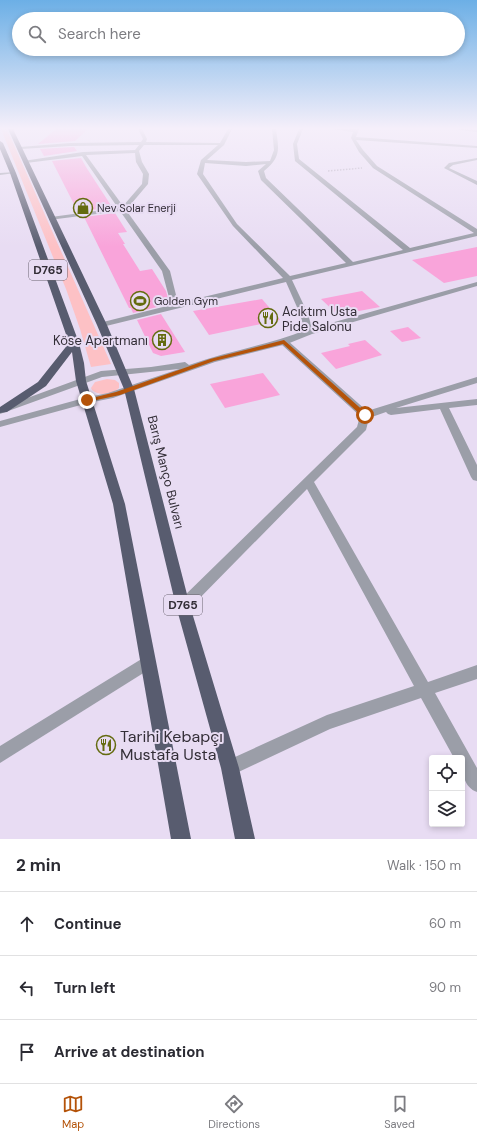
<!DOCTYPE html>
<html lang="en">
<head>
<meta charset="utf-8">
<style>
	:root { --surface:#fff; --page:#f2f2f3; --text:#2b2b33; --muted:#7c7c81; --line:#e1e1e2; --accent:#b45309 }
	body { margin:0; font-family:"DM Sans",sans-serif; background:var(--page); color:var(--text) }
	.controls { position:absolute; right:12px; bottom:12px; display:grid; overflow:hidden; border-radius:4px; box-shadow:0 2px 6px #0003 }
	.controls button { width:36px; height:36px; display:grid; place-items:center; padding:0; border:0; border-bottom:1px solid var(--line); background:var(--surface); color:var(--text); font:20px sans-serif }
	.stop { position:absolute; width:12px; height:12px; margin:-9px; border:3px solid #b45309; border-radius:50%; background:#fff }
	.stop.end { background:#b45309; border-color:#fff; box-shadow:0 1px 4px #0008 }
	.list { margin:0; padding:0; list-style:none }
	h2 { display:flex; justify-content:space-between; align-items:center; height:52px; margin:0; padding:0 16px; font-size:17px }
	h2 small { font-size:13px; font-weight:400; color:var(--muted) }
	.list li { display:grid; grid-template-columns:26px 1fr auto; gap:12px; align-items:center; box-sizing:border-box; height:64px; padding:0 16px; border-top:1px solid var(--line) }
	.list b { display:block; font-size:15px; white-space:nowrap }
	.list em { font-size:13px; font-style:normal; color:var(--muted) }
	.icon { flex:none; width:22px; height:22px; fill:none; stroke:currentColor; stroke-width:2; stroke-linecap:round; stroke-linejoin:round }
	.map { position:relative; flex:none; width:477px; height:839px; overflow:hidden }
	.search { position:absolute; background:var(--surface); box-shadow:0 2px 6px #0003; left:12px; right:12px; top:12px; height:44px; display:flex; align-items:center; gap:10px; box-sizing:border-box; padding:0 14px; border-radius:22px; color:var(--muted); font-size:15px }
	.sheet { height:244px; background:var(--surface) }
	nav { display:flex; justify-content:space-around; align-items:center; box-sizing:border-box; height:56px; border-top:1px solid var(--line); background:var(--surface); font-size:11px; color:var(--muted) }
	nav a { display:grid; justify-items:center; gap:2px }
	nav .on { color:var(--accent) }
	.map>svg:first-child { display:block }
</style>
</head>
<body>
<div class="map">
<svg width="477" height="839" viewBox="0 0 477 839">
	<rect width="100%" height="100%" fill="#e8dcf3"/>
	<!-- green -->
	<g fill="#fdc1c5">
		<polygon points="1,129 6,129 10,136 111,364 91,367 80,329 66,289"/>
		<path d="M 107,379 L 115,380 L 119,383 L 119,388 C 112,395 99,396 92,390 L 91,388 L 95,382 Z"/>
	</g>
	<!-- building -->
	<g fill="#f9a4da">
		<polygon points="56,129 88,129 75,141 38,144"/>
		<polygon points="74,147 77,151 44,156 40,149"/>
		<polygon points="81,158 86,167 112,207 78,212 52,161"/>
		<polygon points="115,213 127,232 118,233 125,244 123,244 140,271 152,269 166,291 169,302 155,304 157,307 133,313 131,308 129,308 84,217"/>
		<polygon points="477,247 477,276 444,283 412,260"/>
		<polygon points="362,291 380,307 338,315 321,299"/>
		<polygon points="262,299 280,320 209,335 193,311"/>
		<polygon points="161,314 185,352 161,356 153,353 137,320"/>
		<polygon points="408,327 421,338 402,342 390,331"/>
		<polygon points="365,340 382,355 336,369 321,353 350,346 348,344"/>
		<polygon points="263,373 280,395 225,408 210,384"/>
	</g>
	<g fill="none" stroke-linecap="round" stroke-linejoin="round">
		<!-- path -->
		<polyline stroke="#b0a7b9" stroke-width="1.5" stroke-dasharray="1.5 1.5" stroke-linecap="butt" points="328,171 362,168"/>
		<!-- service -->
		<g fill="#9b9ea8" fill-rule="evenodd">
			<polygon points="477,158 477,160 453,165 449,168 477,181 477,185 444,168 449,163"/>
			<polygon points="15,172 15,173 0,175 0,173"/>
		</g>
		<!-- minor -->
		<g fill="#9b9ea8" fill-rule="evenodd">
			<path d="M 138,129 L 142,129 L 147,139 L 146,142 L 220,143 L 228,129 L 232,129 L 224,145 L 207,160 L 246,162 L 270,161 L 274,150 L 272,129 L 276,129 C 279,150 281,157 264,171 L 266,178 L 353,262 L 403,250 L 295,161 L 293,144 L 299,129 L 303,129 L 297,144 L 299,159 L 410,248 L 474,233 L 373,168 L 359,152 L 351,138 L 353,132 L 331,129 L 359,129 L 356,137 L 477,146 L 477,148 L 356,140 L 363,150 L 377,166 L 477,229 L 477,236 L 292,280 L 308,314 L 313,332 L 309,335 L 305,332 L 300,314 L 286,282 L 102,327 L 99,327 L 98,325 L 99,323 L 171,305 L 162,271 L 120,211 L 49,220 L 49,218 L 51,217 L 118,208 L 82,156 L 26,163 L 23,161 L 83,152 L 135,150 L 139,145 L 70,146 L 20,149 L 18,148 L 20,147 L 70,143 L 141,142 L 143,139 ZM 144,145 L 218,145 L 201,160 L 197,174 L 233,226 L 283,278 L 178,303 L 170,271 L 126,210 L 148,184 L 149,174 L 142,162 L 139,151 ZM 135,153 L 136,162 L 143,174 L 142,184 L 123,206 L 86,155 ZM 205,163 L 246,166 L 266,164 L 258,171 L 261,180 L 346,263 L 290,276 L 237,224 L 203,174 Z"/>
			<polygon points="457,129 477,130 477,132 459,130"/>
			<path d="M 284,339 L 287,340 L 367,411 L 477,377 L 477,383 L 396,408 L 477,399 L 477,405 L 449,408 L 477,465 L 477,481 L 473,480 L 471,477 L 440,409 L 391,415 L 388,414 L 386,412 L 369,418 L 366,430 L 314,482 L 428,682 L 477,665 L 477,679 L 435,693 L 477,768 L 477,792 C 463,787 462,771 462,758 L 454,758 L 421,698 L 330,729 L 230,776 L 224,774 L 222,768 L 224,762 L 327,715 L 414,686 L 307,489 L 188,610 L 183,612 L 178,610 L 176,606 L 178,602 L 357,427 L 360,416 L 281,344 L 280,342 Z"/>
			<polygon points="148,655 153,657 155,662 153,667 0,763 0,746"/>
		</g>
		<!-- tertiary -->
		<path fill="#9b9ea8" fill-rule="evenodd" d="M 477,282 L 477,286 L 312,334 L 287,344 L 215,362 L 113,398 L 88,403 L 0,427 L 0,421 L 84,398 L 108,393 L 179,369 L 102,377 L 0,414 L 0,408 L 101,371 L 151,367 L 185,362 L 189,365 C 228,351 268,345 306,330 Z"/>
		<!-- trunk -->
		<g fill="#585c6f" fill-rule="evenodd">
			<polygon points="8,129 13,129 107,325 134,389 190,606 239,768 255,839 235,839 221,768 176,606 124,389 97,325"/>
			<polygon points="0,141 3,143 16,173 79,343 84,363 86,381 125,504 191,839 171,839 113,504 76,381 72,352 46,386 7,412 0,413 0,407 38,382 69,343 10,173 0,149"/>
		</g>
	</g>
	<!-- sky -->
	<linearGradient id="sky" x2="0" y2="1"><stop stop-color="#6cafe6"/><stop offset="0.52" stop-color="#f5effa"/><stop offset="1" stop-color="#f5effa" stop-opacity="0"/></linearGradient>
	<rect width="477" height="247" fill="url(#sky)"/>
	<!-- route -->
	<polygon fill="#b45309" points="284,340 367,414 367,417 363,417 283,344 214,361 120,395 87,402 84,400 116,392 210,359"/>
	<!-- icons -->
	<defs>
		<symbol id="shop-ring" viewBox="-11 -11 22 22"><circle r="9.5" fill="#e8dcf3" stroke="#646b0f" stroke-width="1.5"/><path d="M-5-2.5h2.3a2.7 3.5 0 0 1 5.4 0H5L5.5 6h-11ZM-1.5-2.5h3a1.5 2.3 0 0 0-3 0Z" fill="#646b0f"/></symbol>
		<symbol id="stadium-ring" viewBox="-11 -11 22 22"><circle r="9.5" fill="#e8dcf3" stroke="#646b0f" stroke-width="1.5"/><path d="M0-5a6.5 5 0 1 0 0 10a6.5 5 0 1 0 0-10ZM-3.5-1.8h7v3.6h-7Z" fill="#646b0f"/></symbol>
		<symbol id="restaurant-ring" viewBox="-11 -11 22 22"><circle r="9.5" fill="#e8dcf3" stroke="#646b0f" stroke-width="1.5"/><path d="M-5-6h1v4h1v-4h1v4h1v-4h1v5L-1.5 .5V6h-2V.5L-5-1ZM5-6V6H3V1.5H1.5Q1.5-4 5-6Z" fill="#646b0f"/></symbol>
		<symbol id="building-ring" viewBox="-11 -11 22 22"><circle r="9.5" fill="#e8dcf3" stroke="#646b0f" stroke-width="1.5"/><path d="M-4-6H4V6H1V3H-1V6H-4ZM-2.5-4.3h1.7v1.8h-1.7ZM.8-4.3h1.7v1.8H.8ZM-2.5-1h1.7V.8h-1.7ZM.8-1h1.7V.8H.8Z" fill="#646b0f"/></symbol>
	</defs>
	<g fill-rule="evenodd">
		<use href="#shop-ring" x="72" y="197" width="22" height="22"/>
		<use href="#stadium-ring" x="129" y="290" width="22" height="22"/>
		<use href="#restaurant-ring" x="257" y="307" width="22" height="22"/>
		<use href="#building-ring" x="151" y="329" width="22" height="22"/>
		<use href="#restaurant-ring" x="95" y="734" width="22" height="22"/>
	</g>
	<g text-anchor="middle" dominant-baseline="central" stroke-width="4" stroke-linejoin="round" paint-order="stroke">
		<!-- far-poi labels -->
		<g font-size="11" fill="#332e37" stroke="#e8dcf3" text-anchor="start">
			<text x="97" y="208">Nev Solar Enerji</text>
			<text x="154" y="301">Golden Gym</text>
		</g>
		<!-- shield labels -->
		<g fill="#e8dcf3" stroke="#69626f" stroke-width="1">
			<rect x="29" y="260" width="38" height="20" rx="3"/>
			<rect x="164" y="595" width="38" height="20" rx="3"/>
		</g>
		<g font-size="12" font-weight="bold" fill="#332e37">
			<text x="48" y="270">D765</text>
			<text x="183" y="605">D765</text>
		</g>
		<!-- poi labels -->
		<g font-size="13" fill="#332e37" stroke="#e8dcf3" text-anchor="start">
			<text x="282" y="311">Acıktım Usta<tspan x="282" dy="15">Pide Salonu</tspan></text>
			<text x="148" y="340" text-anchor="end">Köse Apartmanı</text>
		</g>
		<!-- street labels -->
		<g font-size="13" fill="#332e37" stroke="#e8dcf3">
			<text transform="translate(166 472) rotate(76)">Barış Manço Bulvarı</text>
		</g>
		<!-- near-poi labels -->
		<g font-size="16" fill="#332e37" stroke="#e8dcf3" text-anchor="start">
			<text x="120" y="736">Tarihi Kebapçı<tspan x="120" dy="18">Mustafa Usta</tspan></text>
		</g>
	</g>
</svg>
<div class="controls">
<button><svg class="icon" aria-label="locate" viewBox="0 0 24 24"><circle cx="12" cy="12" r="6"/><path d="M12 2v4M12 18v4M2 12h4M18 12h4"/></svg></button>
<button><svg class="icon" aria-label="layers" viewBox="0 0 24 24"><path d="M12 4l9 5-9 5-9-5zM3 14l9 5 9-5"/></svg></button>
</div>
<div class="stop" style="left:365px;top:415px"></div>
<div class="stop end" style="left:87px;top:400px"></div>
<div class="search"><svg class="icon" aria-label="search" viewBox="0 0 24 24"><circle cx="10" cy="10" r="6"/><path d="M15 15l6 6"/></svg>Search here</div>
</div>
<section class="sheet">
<h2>2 min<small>Walk · 150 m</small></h2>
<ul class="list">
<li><svg class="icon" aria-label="ahead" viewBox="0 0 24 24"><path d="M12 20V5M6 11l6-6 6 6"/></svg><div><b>Continue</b></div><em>60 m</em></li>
<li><svg class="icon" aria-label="left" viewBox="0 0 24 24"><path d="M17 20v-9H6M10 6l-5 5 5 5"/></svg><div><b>Turn left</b></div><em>90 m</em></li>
<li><svg class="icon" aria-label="arrive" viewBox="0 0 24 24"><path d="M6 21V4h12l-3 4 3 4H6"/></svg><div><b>Arrive at destination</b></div></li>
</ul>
</section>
<nav>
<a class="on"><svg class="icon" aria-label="map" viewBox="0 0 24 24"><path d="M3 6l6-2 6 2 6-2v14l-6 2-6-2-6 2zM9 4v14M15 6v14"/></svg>Map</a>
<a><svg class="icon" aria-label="directions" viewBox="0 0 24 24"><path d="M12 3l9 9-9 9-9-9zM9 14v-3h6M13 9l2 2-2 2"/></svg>Directions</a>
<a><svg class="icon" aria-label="saved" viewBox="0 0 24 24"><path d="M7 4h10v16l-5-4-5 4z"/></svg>Saved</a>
</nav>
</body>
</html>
